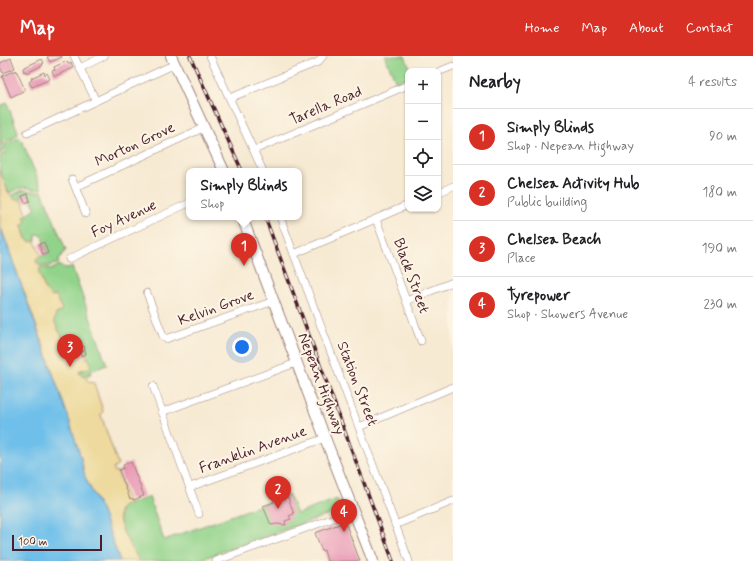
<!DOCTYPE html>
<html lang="en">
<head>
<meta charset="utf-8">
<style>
	:root { --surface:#fff; --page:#f2f2f2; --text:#202124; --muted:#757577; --line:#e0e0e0; --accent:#d93025 }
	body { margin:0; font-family:Mynerve,sans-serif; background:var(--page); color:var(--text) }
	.controls { position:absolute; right:12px; top:12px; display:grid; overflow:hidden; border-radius:8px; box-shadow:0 1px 3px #0004 }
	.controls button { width:36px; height:36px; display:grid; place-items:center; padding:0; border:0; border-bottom:1px solid var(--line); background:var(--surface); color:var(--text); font:20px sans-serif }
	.scale { position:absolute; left:12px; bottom:10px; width:90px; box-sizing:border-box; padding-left:4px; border:2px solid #4a1f2b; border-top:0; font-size:11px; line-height:14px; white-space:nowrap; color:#4a1f2b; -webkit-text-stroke:3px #fcf5e5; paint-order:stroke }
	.you { position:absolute; left:242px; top:291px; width:14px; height:14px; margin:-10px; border:3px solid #fff; border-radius:50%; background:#1a73e8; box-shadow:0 0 0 6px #1a73e833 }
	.badge { display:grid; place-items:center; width:26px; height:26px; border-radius:50%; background:var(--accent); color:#fff; font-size:13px; font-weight:700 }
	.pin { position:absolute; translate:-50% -33px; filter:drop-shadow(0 1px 2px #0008) }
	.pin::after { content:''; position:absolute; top:21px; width:14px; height:12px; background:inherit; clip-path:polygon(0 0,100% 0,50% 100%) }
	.popup { position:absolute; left:186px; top:112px; width:116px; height:52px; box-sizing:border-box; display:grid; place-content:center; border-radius:8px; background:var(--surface); filter:drop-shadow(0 1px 3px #0005); font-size:13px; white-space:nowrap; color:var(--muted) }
	.popup b { font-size:15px; color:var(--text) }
	.popup::after { content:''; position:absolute; left:50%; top:100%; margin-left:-8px; border:8px solid transparent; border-top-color:var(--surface) }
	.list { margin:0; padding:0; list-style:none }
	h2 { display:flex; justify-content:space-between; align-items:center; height:52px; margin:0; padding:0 16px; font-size:17px }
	h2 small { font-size:13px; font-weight:400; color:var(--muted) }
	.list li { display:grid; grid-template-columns:26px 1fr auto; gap:12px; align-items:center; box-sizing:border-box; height:56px; padding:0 16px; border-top:1px solid var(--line) }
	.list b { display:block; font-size:15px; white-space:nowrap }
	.list p { margin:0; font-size:13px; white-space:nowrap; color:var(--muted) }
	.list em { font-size:13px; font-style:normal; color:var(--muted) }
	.icon { flex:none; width:22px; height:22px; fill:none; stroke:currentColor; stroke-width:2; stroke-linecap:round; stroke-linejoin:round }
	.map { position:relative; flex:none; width:453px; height:505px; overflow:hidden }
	header { display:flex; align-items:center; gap:24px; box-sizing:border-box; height:56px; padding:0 20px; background:var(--accent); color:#fff }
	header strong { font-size:19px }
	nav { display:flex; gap:22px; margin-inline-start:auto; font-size:14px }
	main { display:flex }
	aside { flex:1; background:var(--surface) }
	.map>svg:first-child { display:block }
</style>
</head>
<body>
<header>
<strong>Map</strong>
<nav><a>Home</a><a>Map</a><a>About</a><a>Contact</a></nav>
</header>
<main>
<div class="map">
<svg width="453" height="505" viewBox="0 0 453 505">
	<rect width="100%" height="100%" fill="#fcf5e5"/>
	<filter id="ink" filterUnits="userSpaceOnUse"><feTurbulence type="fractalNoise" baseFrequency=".025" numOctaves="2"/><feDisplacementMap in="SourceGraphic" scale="8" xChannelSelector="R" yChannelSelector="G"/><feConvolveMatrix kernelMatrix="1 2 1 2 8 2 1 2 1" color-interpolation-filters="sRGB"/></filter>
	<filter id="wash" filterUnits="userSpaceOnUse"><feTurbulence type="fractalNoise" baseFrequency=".012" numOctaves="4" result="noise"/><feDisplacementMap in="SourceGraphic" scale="16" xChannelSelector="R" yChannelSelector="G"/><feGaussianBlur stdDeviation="0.9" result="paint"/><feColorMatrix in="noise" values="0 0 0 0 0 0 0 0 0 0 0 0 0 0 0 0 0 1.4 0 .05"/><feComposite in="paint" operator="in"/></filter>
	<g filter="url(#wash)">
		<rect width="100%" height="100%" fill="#f7ead3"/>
		<!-- green -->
		<g fill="#91d38a" stroke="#6e795a">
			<polygon points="385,0 405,0 411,15 408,15 408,21 396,26"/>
			<polygon points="7,47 18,76 17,80 5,86 4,84 2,85 4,93 1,98 0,98 0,50"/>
			<path d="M 19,82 L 22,85 L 42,133 C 35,135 28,130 21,132 C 16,133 14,137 8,136 L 0,115 L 0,100 C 6,99 6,93 5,88 Z"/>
			<path d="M 23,134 L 38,136 L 42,135 L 66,194 L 58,204 L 59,207 C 50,210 44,212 36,207 L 37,202 L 48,198 L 42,180 L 39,178 L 36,179 L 36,184 L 31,186 L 26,183 L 22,170 L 26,163 L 24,161 L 36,153 L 28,137 L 21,140 L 22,144 L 14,144 L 11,140 Z"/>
			<polygon points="59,209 61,211 68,212 72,211 107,309 93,314 85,320 81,319 79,315 88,313 85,290 76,293 74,295 74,298 71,301 68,299 63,283 54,265 56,258 61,255 52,241 45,234 39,216 40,212 49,212 51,214"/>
			<path d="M 289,439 L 297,458 L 337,443 L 341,454 L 196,505 L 185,503 L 179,505 L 139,505 C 133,494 111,461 123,451 C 127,447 143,444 149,441 L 164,484 Z"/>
		</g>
		<!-- sand -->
		<path fill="#eeda9e" stroke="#9c7c64" d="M 0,115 L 8,136 L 14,143 L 22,144 L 27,158 L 24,161 L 26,164 L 25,167 L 22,168 L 22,170 L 26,183 L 31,186 L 35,185 L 41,200 L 37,202 L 36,206 L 41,210 L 39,216 L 45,234 L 52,241 L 56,239 L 62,254 L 56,258 L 54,265 L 63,283 L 68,299 L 71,301 L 74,299 L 75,292 L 85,290 L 87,298 L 86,299 L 87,303 L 89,302 L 91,309 L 88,313 L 80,314 L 79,317 L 83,321 L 87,319 L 91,316 L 91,318 L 86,323 L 89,326 L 94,327 L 103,355 L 101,359 L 118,409 L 116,411 L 113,412 L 115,416 L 117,415 L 129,449 L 124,449 L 119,455 C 117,472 132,491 139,505 L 120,505 L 102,456 L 85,421 L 81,402 L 47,299 L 0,169 Z"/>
		<!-- water -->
		<polygon fill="#6ebfea" stroke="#5c6f8a" points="0,169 68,360 81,402 85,421 102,456 120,505 0,505"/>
		<g id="blocks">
			<!-- building -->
			<g fill="#ea9cb7">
				<polygon points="49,0 62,0 62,1 50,6 47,1"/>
				<polygon points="11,2 15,12 3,17 0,11 0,7"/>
				<polygon points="42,3 44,7 42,8 43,9 27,17 26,15 24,16 23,12"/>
				<polygon points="67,5 68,8 71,6 73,12 55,20 54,19 52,15 55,14 54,11"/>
				<polygon points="16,14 25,34 11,41 2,20"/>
				<polygon points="44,16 45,19 47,17 50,23 32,31 29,26 32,24 31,22"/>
				<polygon points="28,138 30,145 25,147 22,140"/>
				<polygon points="44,186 48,197 43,199 39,188"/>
				<polygon points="84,290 86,298 81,300 80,296 84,295 80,296 78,292"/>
				<polygon points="131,406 144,440 133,444 132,442 130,443 119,414 124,412 123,409"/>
				<polygon points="287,439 294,458 289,460 291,463 285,465 286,469 277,468 271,469 263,450 274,446 273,444"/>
				<polygon points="345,466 360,505 327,505 324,494 322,495 315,477"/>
			</g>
		</g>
	</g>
	<g filter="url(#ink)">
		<use href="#blocks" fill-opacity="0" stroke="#a0847f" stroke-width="1"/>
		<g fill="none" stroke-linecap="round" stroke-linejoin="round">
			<defs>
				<g id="minor">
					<polyline points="74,0 96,45"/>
					<polyline points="210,0 263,115"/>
					<polyline points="80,12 104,0"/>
					<polyline points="438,16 453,10"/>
					<polyline points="230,42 318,6 323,0"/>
					<polyline points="27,77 175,8"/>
					<polyline points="254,94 408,29"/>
					<polyline points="72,123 86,158"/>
					<polyline points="76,131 205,71"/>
					<polyline points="438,137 453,130"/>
					<polyline points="280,161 409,505"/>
					<polyline points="376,163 421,285"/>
					<polyline points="294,198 408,149"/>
					<polyline points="69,203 189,147"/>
					<polyline points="147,237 163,280 166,283 274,245"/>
					<polyline points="406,245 453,226"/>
					<polyline points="153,330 199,458"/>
					<polyline points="162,356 296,307"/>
					<polyline points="359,371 453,331"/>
					<polyline points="190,431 325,382"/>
					<polyline points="395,469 453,445"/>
					<polyline points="216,505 353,455"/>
				</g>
				<g id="highway">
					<polyline points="171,0 224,115"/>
					<polyline points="242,161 325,382 373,505"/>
				</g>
			</defs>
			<!-- minor casing -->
			<use href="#minor" stroke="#a0847f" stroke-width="8"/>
			<!-- highway casing -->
			<use href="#highway" stroke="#a0847f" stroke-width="12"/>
			<!-- minor -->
			<use href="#minor" stroke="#fff" stroke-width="7"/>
			<!-- highway -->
			<use href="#highway" stroke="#fff" stroke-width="10"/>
			<defs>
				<g id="rail">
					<polyline points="190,0 242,115"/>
					<polyline points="265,161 393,505"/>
				</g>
			</defs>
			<!-- rail casing -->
			<use href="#rail" stroke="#4a1f2b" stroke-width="3.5"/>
			<!-- rail -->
			<use href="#rail" stroke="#fcf5e5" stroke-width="2" stroke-dasharray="6" stroke-linecap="butt"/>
		</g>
	</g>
	<g text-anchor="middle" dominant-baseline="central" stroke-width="4" stroke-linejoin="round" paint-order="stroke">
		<!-- street labels -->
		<g font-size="15" fill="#4a1f2b" stroke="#fcf5e5">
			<text transform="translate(326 50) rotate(-23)">Tarella Road</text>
			<text transform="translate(135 89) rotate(-25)">Morton Grove</text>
			<text transform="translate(124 163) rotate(-25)">Foy Avenue</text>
			<text transform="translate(411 220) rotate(70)">Black Street</text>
			<text transform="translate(216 252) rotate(-20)">Kelvin Grove</text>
			<text transform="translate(321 328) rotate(69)">Nepean Highway</text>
			<text transform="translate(357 328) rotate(69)">Station Street</text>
			<text transform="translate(253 394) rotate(-20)">Franklin Avenue</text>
		</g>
	</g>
</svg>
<div class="controls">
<button>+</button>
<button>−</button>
<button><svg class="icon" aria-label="locate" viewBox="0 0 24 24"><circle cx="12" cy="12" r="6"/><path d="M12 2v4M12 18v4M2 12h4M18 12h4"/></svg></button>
<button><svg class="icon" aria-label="layers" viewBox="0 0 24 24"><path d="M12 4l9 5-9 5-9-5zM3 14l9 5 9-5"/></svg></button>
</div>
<div class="scale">100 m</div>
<div class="you"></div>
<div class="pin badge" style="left:244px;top:210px">1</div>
<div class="popup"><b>Simply Blinds</b>Shop</div>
<div class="pin badge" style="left:278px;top:453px">2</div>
<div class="pin badge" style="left:70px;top:311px">3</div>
<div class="pin badge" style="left:344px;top:476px">4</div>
</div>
<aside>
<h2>Nearby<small>4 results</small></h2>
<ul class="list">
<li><span class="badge">1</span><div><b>Simply Blinds</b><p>Shop · Nepean Highway</p></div><em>90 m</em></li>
<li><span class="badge">2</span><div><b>Chelsea Activity Hub</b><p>Public building</p></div><em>180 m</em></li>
<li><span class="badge">3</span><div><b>Chelsea Beach</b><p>Place</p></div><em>190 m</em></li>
<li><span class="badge">4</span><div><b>Tyrepower</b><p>Shop · Showers Avenue</p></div><em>230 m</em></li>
</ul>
</aside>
</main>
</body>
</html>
